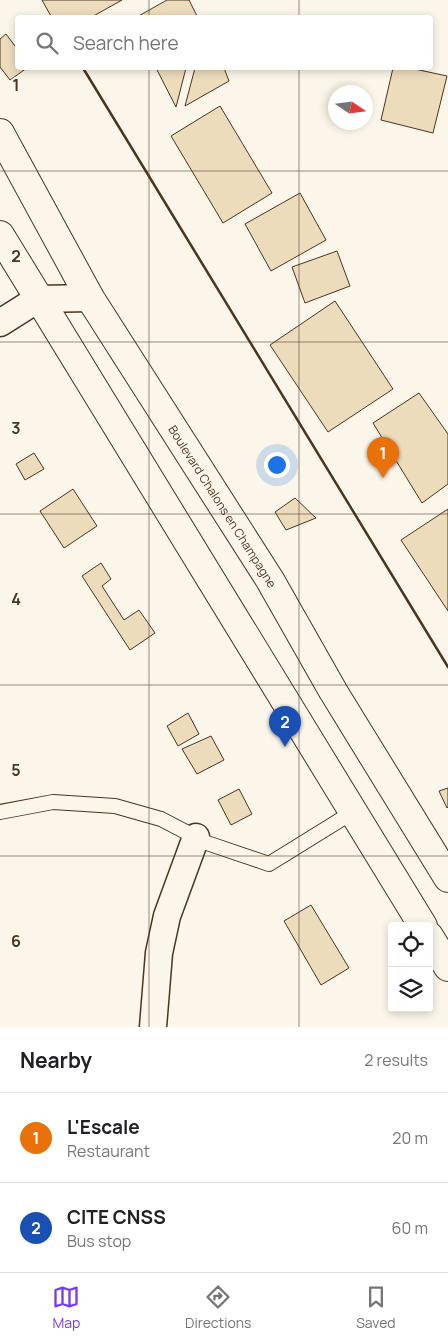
<!DOCTYPE html>
<html lang="en">
<head>
<meta charset="utf-8">
<style>
	:root { --surface:#fff; --page:#f6f6f6; --text:#202124; --muted:#757577; --line:#e0e0e0; --accent:#7c3aed }
	body { margin:0; font-family:Manrope,sans-serif; background:var(--page); color:var(--text) }
	.controls { position:absolute; right:15px; bottom:15px; display:grid; overflow:hidden; border-radius:5px; box-shadow:0 2px 8px #0003 }
	.controls button { width:45px; height:45px; display:grid; place-items:center; padding:0; border:0; border-bottom:1px solid var(--line); background:var(--surface); color:var(--text); font:25px sans-serif }
	.compass { position:absolute; left:328px; top:85px; width:45px; height:45px; border-radius:50%; background:var(--surface); box-shadow:0 2px 8px #0003; rotate:103deg }
	.you { position:absolute; left:276px; top:464px; width:18px; height:18px; margin:-12px; border:4px solid #fff; border-radius:50%; background:#1a73e8; box-shadow:0 0 0 8px #1a73e833 }
	.badge { display:grid; place-items:center; width:32px; height:32px; border-radius:50%; background:var(--accent); color:#fff; font-size:16px; font-weight:700 }
	.pin { position:absolute; translate:-50% -41px; filter:drop-shadow(0 1px 2px #0008) }
	.pin::after { content:''; position:absolute; top:26px; width:18px; height:15px; background:inherit; clip-path:polygon(0 0,100% 0,50% 100%) }
	.list { margin:0; padding:0; list-style:none }
	h2 { display:flex; justify-content:space-between; align-items:center; height:65px; margin:0; padding:0 20px; font-size:21px }
	h2 small { font-size:16px; font-weight:400; color:var(--muted) }
	.list li { display:grid; grid-template-columns:32px 1fr auto; gap:15px; align-items:center; box-sizing:border-box; height:90px; padding:0 20px; border-top:1px solid var(--line) }
	.list b { display:block; font-size:19px; white-space:nowrap }
	.list p { margin:0; font-size:16px; white-space:nowrap; color:var(--muted) }
	.list em { font-size:16px; font-style:normal; color:var(--muted) }
	.icon { flex:none; width:28px; height:28px; fill:none; stroke:currentColor; stroke-width:2; stroke-linecap:round; stroke-linejoin:round }
	.map { position:relative; flex:none; width:448px; height:1027px; overflow:hidden }
	.search { position:absolute; background:var(--surface); box-shadow:0 2px 8px #0003; left:15px; right:15px; top:15px; height:55px; display:flex; align-items:center; gap:12px; box-sizing:border-box; padding:0 18px; border-radius:5px; color:var(--muted); font-size:19px }
	.sheet { height:245px; background:var(--surface) }
	nav { display:flex; justify-content:space-around; align-items:center; box-sizing:border-box; height:70px; border-top:1px solid var(--line); background:var(--surface); font-size:14px; color:var(--muted) }
	nav a { display:grid; justify-items:center; gap:2px }
	nav .on { color:var(--accent) }
	.map>svg:first-child { display:block }
</style>
</head>
<body>
<div class="map">
<svg width="448" height="1027" viewBox="0 0 448 1027">
	<rect width="100%" height="100%" fill="#fbf6e9"/>
	<!-- building -->
	<g fill="#ecdcbc" stroke="#4a3520">
		<polygon points="42,0 122,0 90,18 52,18"/>
		<polygon points="167,0 189,0 198,18 135,18"/>
		<polygon points="6,34 18,50 18,68 27,68 10,80 0,67 0,39"/>
		<polygon points="156,68 186,68 176,107"/>
		<polygon points="195,68 224,68 229,81 185,106"/>
		<polygon points="393,68 410,68 447,76 433,133 381,120"/>
		<polygon points="220,106 272,193 223,223 171,136"/>
		<polygon points="300,193 326,240 271,271 245,224"/>
		<polygon points="337,251 350,286 305,303 292,267"/>
		<polygon points="335,301 393,389 328,432 270,345"/>
		<polygon points="419,393 448,434 448,484 422,503 373,423"/>
		<polygon points="34,453 44,469 25,480 16,464"/>
		<polygon points="73,489 97,526 64,548 40,511"/>
		<polygon points="295,498 316,518 286,530 275,512"/>
		<polygon points="448,509 448,611 401,540"/>
		<polygon points="101,563 111,579 102,586 124,620 139,610 155,633 130,650 82,576"/>
		<polygon points="188,713 199,734 178,746 167,726"/>
		<polygon points="211,736 224,760 197,774 182,749"/>
		<polygon points="448,788 448,807 447,808 439,791"/>
		<polygon points="239,789 252,814 231,825 218,800"/>
		<polygon points="311,905 349,968 321,985 284,921"/>
	</g>
	<g fill="none" stroke-linecap="round" stroke-linejoin="round">
		<defs>
			<polyline id="service" points="0,812 53,802 115,806 161,819 207,843 269,864 353,812"/>
			<g id="minor">
				<polyline points="0,323 38,299 90,298"/>
				<polyline points="153,1027 159,953 167,916 196,837"/>
			</g>
			<g id="secondary">
				<path id="s1" d="M 0,133 L 90,298 L 270,580 L 333,691 L 448,878"/>
				<polyline points="0,235 423,926"/>
				<polyline points="429,936 448,967"/>
			</g>
		</defs>
		<!-- service casing -->
		<use href="#service" stroke="#4a3520" stroke-width="16"/>
		<!-- minor casing -->
		<use href="#minor" stroke="#4a3520" stroke-width="29"/>
		<!-- secondary casing -->
		<use href="#secondary" stroke="#4a3520" stroke-width="30"/>
		<!-- service -->
		<use href="#service" stroke="#fbf6e9" stroke-width="14"/>
		<!-- minor -->
		<use href="#minor" stroke="#fbf6e9" stroke-width="26"/>
		<!-- secondary -->
		<use href="#secondary" stroke="#fbf6e9" stroke-width="28"/>
		<!-- wall -->
		<polyline stroke="#4a3520" stroke-width="2.5" points="83,68 448,667"/>
	</g>
	<!-- grid -->
	<path fill="none" stroke="#4a3520" stroke-width="1" stroke-opacity="0.55" d="M 149,0 L 149,18M 299,0 L 299,18M 149,68 L 149,1027M 299,68 L 299,1027M 0,171 L 448,171M 0,342 L 448,342M 0,514 L 448,514M 0,685 L 448,685M 0,856 L 448,856"/>
	<g text-anchor="middle" dominant-baseline="central" stroke-width="4" stroke-linejoin="round" paint-order="stroke">
		<!-- street labels -->
		<g font-size="12" fill="#4a3520" stroke="#fbf6e9">
			<text stroke="none"><textPath href="#s1" startOffset="435">Boulevard Chalons en Champagne</textPath></text>
		</g>
	</g>
	<g font-size="16" text-anchor="middle" font-weight="bold" fill="#4a3520" stroke="#fbf6e9" stroke-width="4" stroke-linejoin="round" paint-order="stroke">
		<text x="16" y="91">1</text>
		<text x="16" y="262">2</text>
		<text x="16" y="434">3</text>
		<text x="16" y="605">4</text>
		<text x="16" y="776">5</text>
		<text x="16" y="947">6</text>
	</g>
</svg>
<div class="controls">
<button><svg class="icon" aria-label="locate" viewBox="0 0 24 24"><circle cx="12" cy="12" r="6"/><path d="M12 2v4M12 18v4M2 12h4M18 12h4"/></svg></button>
<button><svg class="icon" aria-label="layers" viewBox="0 0 24 24"><path d="M12 4l9 5-9 5-9-5zM3 14l9 5 9-5"/></svg></button>
</div>
<svg class="compass" viewBox="-18 -18 36 36"><path d="M0-13l5 13h-10z" fill="#e53935"/><path d="M0 13l5-13h-10z" fill="#757577"/></svg>
<div class="you"></div>
<div class="pin badge" style="left:383px;top:478px;background:#e8710a">1</div>
<div class="pin badge" style="left:285px;top:747px;background:#1a4fb4">2</div>
<div class="search"><svg class="icon" aria-label="search" viewBox="0 0 24 24"><circle cx="10" cy="10" r="6"/><path d="M15 15l6 6"/></svg>Search here</div>
</div>
<section class="sheet">
<h2>Nearby<small>2 results</small></h2>
<ul class="list">
<li><span class="badge" style="background:#e8710a">1</span><div><b>L'Escale</b><p>Restaurant</p></div><em>20 m</em></li>
<li><span class="badge" style="background:#1a4fb4">2</span><div><b>CITE CNSS</b><p>Bus stop</p></div><em>60 m</em></li>
</ul>
</section>
<nav>
<a class="on"><svg class="icon" aria-label="map" viewBox="0 0 24 24"><path d="M3 6l6-2 6 2 6-2v14l-6 2-6-2-6 2zM9 4v14M15 6v14"/></svg>Map</a>
<a><svg class="icon" aria-label="directions" viewBox="0 0 24 24"><path d="M12 3l9 9-9 9-9-9zM9 14v-3h6M13 9l2 2-2 2"/></svg>Directions</a>
<a><svg class="icon" aria-label="saved" viewBox="0 0 24 24"><path d="M7 4h10v16l-5-4-5 4z"/></svg>Saved</a>
</nav>
</body>
</html>
